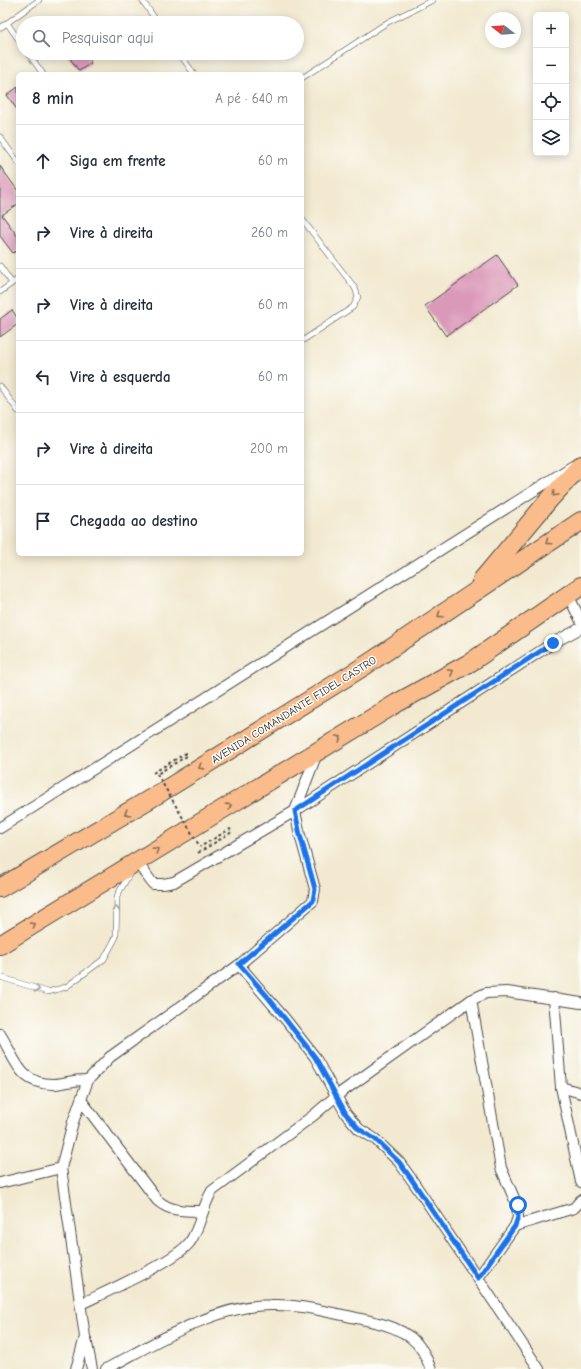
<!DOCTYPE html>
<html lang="pt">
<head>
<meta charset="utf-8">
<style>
	:root { --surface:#fff; --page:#f2f2f3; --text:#1f2937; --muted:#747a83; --line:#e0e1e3 }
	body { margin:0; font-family:"Comic Neue",sans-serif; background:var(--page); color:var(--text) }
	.controls { position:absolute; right:12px; top:12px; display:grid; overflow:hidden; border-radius:6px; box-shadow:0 2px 10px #0003 }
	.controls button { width:36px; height:36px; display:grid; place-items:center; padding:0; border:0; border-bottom:1px solid var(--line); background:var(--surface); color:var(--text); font:20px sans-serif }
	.compass { position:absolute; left:485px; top:12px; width:36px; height:36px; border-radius:50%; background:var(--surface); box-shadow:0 2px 10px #0003; rotate:287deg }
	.stop { position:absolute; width:12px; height:12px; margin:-9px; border:3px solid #1a73e8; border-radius:50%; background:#fff }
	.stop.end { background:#1a73e8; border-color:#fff; box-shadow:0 1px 4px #0008 }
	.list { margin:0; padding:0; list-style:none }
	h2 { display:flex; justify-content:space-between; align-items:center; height:52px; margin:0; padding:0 16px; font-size:17px }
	h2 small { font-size:13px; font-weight:400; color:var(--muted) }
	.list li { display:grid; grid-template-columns:26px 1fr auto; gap:12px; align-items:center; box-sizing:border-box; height:72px; padding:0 16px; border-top:1px solid var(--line) }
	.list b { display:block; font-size:15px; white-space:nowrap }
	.list em { font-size:13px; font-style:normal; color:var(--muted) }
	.icon { flex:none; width:22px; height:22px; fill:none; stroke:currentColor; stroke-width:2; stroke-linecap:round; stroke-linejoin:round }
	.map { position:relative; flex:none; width:581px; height:1369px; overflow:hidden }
	.search { position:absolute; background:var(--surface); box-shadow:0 2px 10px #0003; left:16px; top:16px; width:288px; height:44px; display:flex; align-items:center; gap:10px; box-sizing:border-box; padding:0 14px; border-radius:22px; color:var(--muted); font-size:15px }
	.panel { position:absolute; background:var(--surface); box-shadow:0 2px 10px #0003; left:16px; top:72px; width:288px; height:484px; border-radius:6px }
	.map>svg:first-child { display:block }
</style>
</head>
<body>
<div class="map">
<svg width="581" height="1369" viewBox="0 0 581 1369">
	<rect width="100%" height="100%" fill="#fdfcf7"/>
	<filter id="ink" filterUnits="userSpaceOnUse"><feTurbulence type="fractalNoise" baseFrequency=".025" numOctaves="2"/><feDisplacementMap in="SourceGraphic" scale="8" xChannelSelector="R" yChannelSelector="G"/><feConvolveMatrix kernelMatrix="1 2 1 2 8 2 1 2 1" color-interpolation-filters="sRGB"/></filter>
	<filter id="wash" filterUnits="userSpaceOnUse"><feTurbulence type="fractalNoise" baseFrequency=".012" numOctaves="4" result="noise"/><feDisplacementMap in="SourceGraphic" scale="16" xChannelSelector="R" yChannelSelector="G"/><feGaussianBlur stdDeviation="0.9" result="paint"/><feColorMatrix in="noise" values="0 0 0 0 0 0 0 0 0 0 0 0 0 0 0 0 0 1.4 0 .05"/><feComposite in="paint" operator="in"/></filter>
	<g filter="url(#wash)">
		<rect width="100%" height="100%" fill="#f2e9d0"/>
		<g id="blocks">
			<!-- building -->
			<g fill="#db99ba">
				<polygon points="66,53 84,53 91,63 79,71"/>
				<polygon points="18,87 18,111 7,95"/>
				<polygon points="0,166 18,191 18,204 2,215 18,237 18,250 13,253 0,236"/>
				<polygon points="497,255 518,285 446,336 425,306"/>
				<polygon points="12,310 18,319 18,324 0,337 0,319"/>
			</g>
		</g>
	</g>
	<g filter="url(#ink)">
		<use href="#blocks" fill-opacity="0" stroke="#494844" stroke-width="1"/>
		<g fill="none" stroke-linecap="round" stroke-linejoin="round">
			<defs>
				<g id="service">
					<polyline points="142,0 158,23"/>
					<polyline points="7,23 23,46"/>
					<polyline points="0,28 39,0"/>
					<polyline points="28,53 43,74"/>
					<polyline points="179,53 194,74"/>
					<polyline points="302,78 388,22 433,0"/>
					<polyline points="0,137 18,162"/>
					<polyline points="302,219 355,288 358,297 353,307 302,341"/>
					<polyline points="0,266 12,283"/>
					<polyline points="0,292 18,279"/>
					<polyline points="0,386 18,411"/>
					<polyline points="0,977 48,992 66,987 104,959 116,937 117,896 130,873"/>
				</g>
				<g id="minor">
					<polyline points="568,595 581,621"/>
					<polyline points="0,828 573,466"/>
					<polyline points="137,862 153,884 163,884 174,882 295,811 553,643 581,628"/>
					<polyline points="239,965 286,1020 315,1057 346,1114 359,1129 375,1139 399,1162 412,1180 539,1369"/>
					<polyline points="554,998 561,1087 581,1182"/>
					<polyline points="471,1000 501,1168 517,1205 518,1217 515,1226 478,1278"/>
					<path d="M 0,1034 C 16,1059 18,1085 55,1084 C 66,1083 76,1079 88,1080"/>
					<polyline points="561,1087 581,1093"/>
					<path d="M 81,1100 L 157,1200 C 170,1212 186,1211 203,1211"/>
					<polyline points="0,1183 61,1168"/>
					<polyline points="515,1226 574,1208 581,1200"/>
					<path d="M 81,1304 C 105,1292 176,1261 190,1242 C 201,1226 202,1207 212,1191 L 314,1115 L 336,1096 L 471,1000 L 486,993 L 507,992 L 581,1003"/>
					<polyline points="86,1339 92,1369"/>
					<polyline points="76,1369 85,1337 61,1168 73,1122 88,1080 110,1057 239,965 313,901 315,889 300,835 295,811 317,753"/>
					<path d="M 106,1369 C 155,1343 214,1305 271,1305 C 299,1304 326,1312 352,1317 C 376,1322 408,1327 422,1350 C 426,1356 428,1363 431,1369"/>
				</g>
				<g id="motorway">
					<polyline points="482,580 548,501 581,465"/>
					<polyline points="0,888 160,793 366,665 581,521"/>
					<polyline points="0,945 397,703 471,662 581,586"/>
				</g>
			</defs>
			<!-- service casing -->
			<use href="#service" stroke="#494844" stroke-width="6"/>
			<!-- minor casing -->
			<use href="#minor" stroke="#494844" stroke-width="12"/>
			<!-- motorway casing -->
			<use href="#motorway" stroke="#494844" stroke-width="20"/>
			<!-- path -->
			<g stroke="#494844" stroke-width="2" stroke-dasharray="3 3" stroke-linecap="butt">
				<polyline points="153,773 186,753 187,756 157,774"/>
				<polyline points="198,853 232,832 230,829 200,847"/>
			</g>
			<!-- service -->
			<use href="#service" stroke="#fff" stroke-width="5"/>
			<!-- minor -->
			<use href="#minor" stroke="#fff" stroke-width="10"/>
			<!-- motorway -->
			<use href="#motorway" stroke="#fabc8b" stroke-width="18"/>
			<!-- path-bridge -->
			<polyline stroke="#494844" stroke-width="2" stroke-dasharray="3 3" stroke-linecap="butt" points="157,774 200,847"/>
		</g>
		<!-- one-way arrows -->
		<defs><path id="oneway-chevron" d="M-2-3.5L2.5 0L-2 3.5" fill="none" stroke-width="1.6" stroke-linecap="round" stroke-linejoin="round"/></defs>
		<g stroke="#886c56">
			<use href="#oneway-chevron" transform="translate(555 494) rotate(133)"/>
			<use href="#oneway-chevron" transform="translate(548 542) rotate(146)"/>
			<use href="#oneway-chevron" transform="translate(440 615) rotate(146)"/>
			<use href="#oneway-chevron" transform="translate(451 672) rotate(-29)"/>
			<use href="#oneway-chevron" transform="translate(339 738) rotate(-31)"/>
			<use href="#oneway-chevron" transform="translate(201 767) rotate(148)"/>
			<use href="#oneway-chevron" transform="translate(229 806) rotate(-32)"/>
			<use href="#oneway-chevron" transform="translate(127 813) rotate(149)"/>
			<use href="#oneway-chevron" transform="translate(156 850) rotate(-32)"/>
			<use href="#oneway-chevron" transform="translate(33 925) rotate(-31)"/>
		</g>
		<g stroke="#a0a0a0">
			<use href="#oneway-chevron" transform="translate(116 909) rotate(-88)"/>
			<use href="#oneway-chevron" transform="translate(37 989) rotate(14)"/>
		</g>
	</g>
	<g fill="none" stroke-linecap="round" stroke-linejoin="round" filter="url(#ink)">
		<!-- route -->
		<polyline stroke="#1a73e8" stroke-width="5" points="518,1205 518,1217 515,1226 478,1278 412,1180 399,1162 375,1139 359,1129 346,1114 315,1057 267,996 239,964 313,901 315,889 300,835 295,811 553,643"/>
	</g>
	<g text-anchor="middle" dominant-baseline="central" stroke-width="3" stroke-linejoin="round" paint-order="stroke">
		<!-- street labels -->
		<g font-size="11" fill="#2b2b2b" stroke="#fdfcf7">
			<text transform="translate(294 710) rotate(-32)">AVENIDA COMANDANTE FIDEL CASTRO</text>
		</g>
	</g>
</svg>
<div class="controls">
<button>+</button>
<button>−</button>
<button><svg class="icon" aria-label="locate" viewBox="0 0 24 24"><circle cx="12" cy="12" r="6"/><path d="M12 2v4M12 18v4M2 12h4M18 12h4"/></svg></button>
<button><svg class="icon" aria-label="layers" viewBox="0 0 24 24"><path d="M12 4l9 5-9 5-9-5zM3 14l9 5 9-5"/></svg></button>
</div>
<svg class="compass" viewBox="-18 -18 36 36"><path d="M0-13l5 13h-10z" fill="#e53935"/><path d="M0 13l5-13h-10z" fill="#747a83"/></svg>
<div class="stop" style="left:518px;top:1205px"></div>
<div class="stop end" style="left:553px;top:643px"></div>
<div class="search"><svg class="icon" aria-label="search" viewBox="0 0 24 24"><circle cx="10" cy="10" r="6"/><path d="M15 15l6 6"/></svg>Pesquisar aqui</div>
<section class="panel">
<h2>8 min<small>A pé · 640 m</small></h2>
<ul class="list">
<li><svg class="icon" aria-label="ahead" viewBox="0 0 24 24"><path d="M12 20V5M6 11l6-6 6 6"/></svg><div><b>Siga em frente</b></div><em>60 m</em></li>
<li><svg class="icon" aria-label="right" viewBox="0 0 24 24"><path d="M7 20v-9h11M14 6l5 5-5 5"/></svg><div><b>Vire à direita</b></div><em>260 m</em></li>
<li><svg class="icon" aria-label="right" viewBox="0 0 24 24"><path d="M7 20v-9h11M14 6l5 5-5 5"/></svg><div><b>Vire à direita</b></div><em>60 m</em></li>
<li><svg class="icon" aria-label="left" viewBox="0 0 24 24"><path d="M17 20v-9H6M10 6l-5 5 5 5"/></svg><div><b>Vire à esquerda</b></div><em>60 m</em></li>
<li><svg class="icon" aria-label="right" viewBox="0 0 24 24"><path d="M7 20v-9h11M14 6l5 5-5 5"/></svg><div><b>Vire à direita</b></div><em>200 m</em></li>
<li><svg class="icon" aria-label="arrive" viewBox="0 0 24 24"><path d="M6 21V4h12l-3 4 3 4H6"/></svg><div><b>Chegada ao destino</b></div></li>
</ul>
</section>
</div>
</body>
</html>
